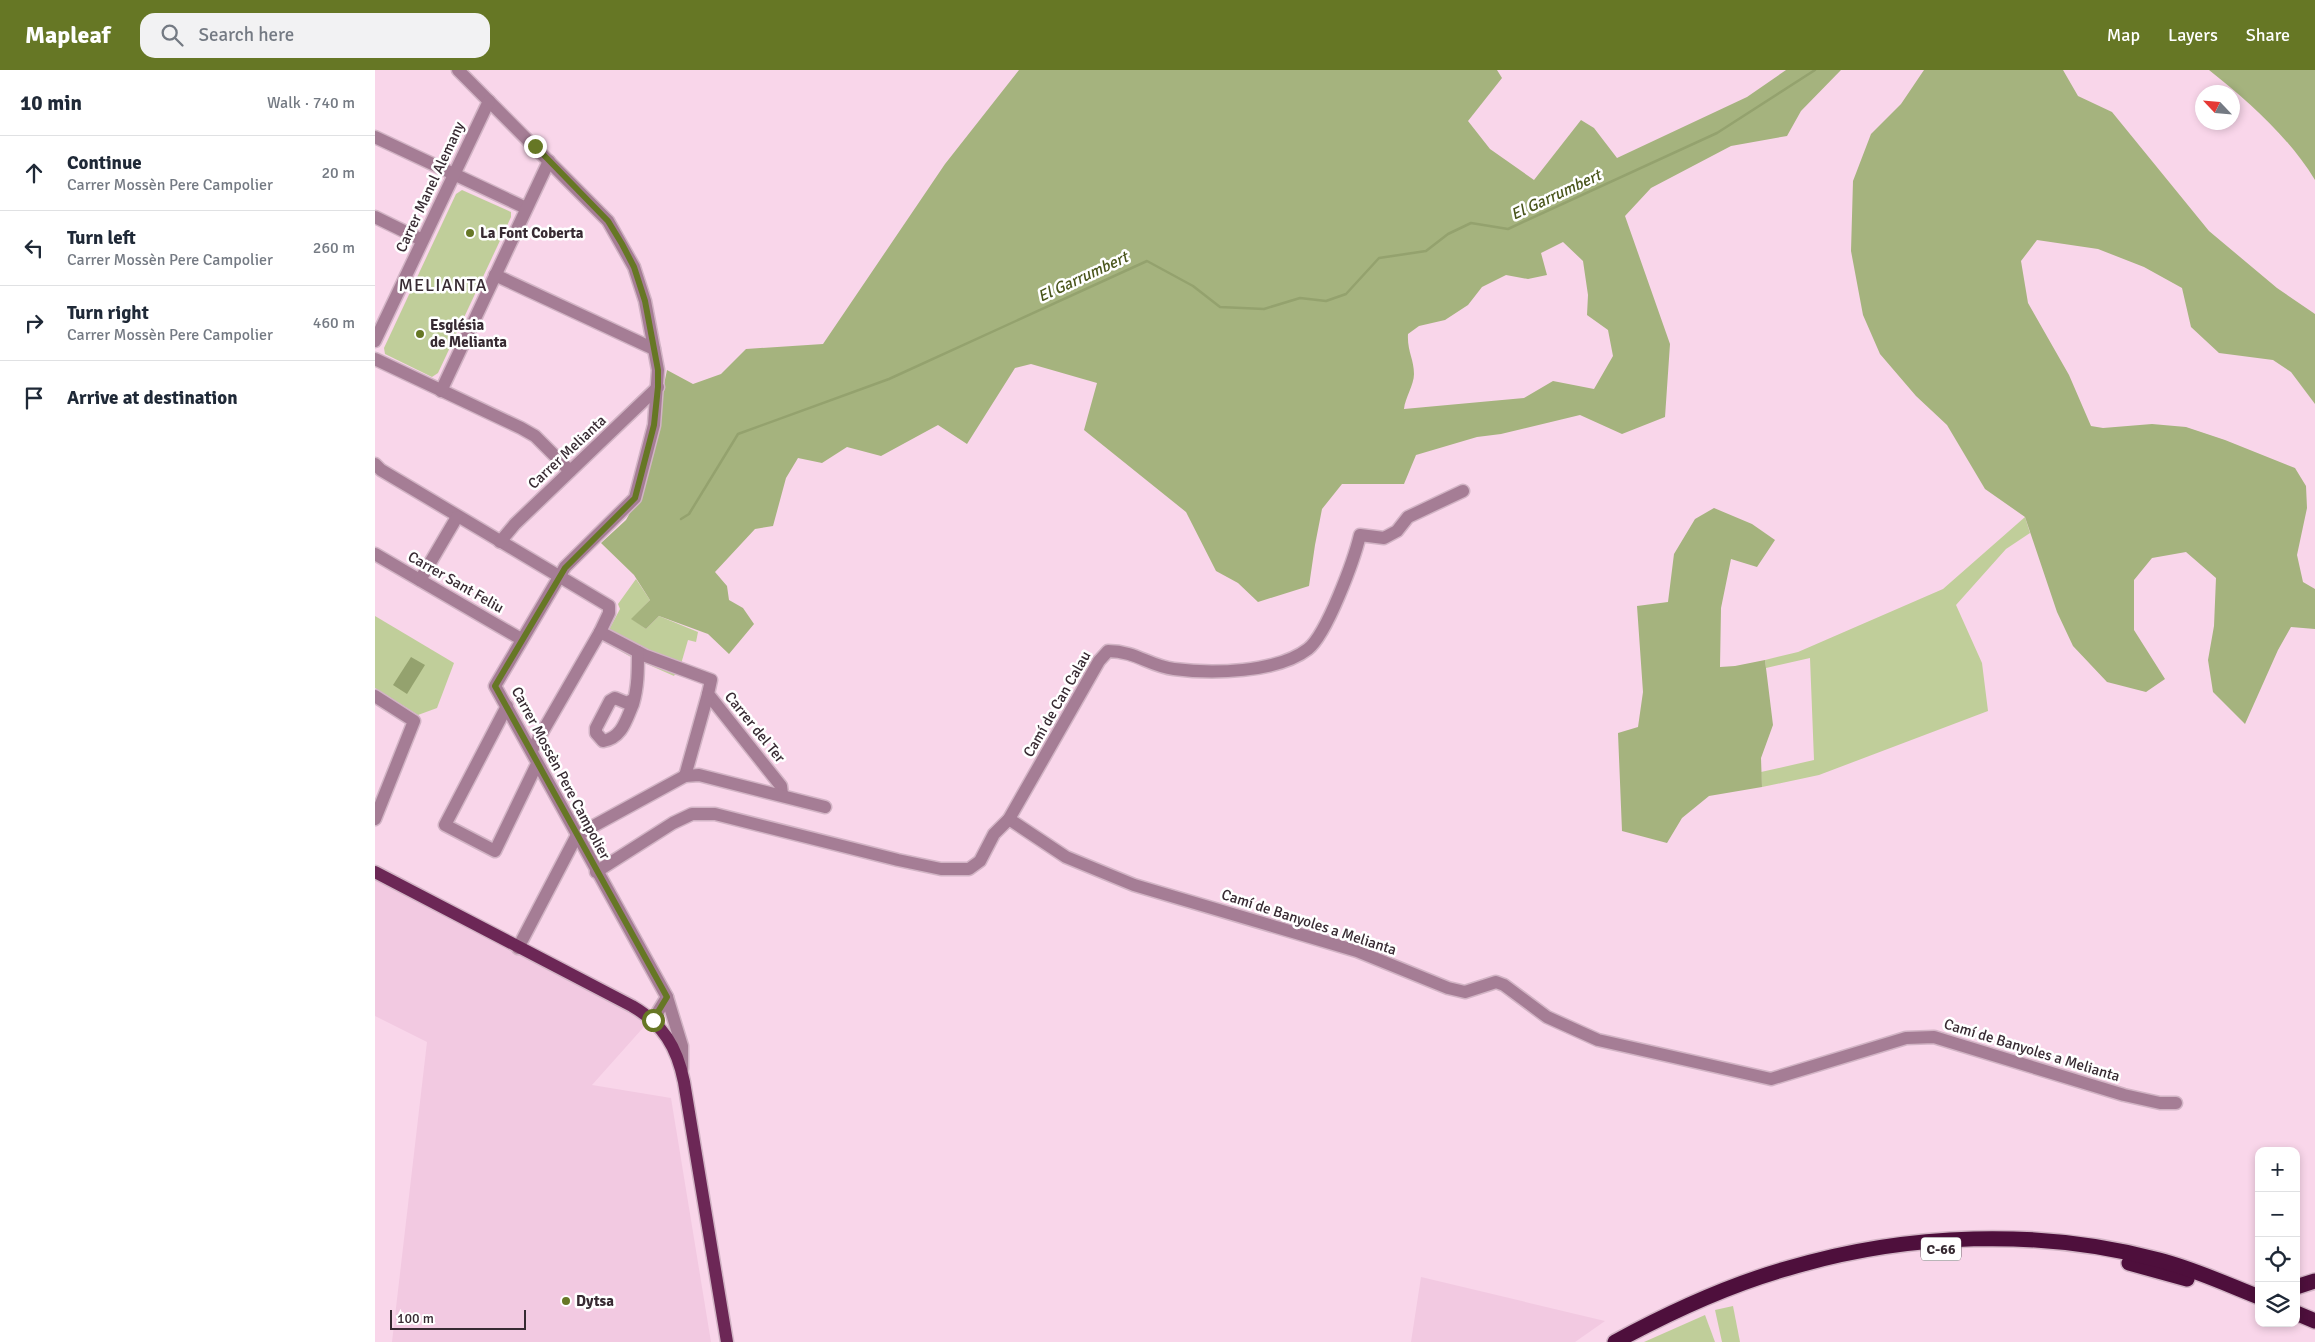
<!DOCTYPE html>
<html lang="en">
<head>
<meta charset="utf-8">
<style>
	:root { --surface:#fff; --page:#f2f2f3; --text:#1f2937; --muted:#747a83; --line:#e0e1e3; --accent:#667725 }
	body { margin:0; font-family:Signika,sans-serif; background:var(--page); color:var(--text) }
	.controls { position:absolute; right:15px; bottom:15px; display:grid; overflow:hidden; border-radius:10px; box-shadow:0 2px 8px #0003 }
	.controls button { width:45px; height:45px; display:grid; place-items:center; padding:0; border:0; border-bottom:1px solid var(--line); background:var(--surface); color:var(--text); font:25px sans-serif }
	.compass { position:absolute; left:1820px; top:15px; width:45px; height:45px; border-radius:50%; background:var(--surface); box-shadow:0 2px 8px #0003; rotate:296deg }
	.scale { position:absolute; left:15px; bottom:12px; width:136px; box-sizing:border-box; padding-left:5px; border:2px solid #372a32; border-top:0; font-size:14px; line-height:18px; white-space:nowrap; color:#372a32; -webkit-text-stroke:4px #fff; paint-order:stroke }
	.stop { position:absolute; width:15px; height:15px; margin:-11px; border:4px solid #667725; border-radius:50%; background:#fff }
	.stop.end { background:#667725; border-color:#fff; box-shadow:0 1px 5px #0008 }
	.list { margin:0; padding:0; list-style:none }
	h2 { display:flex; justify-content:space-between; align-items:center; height:65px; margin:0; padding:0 20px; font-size:21px }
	h2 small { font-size:16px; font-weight:400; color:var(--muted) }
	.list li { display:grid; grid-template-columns:32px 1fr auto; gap:15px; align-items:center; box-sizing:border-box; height:75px; padding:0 20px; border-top:1px solid var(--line) }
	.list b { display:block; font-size:19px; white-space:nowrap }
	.list p { margin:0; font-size:16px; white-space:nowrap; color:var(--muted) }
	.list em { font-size:16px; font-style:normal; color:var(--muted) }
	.icon { flex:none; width:28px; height:28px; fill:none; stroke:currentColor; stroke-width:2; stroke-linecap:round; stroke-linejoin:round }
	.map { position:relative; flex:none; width:1940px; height:1272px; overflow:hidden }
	header { display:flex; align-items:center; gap:30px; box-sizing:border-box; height:70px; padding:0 25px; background:var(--accent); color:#fff }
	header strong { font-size:24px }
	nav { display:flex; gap:28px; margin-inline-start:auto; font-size:18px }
	.search { width:350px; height:45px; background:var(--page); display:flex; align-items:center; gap:12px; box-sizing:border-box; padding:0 18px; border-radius:15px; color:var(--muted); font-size:19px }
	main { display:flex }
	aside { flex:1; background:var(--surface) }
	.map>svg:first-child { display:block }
</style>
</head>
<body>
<header>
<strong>Mapleaf</strong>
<div class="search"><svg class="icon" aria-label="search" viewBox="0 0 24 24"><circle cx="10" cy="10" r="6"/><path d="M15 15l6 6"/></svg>Search here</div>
<nav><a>Map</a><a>Layers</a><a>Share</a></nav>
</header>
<main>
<aside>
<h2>10 min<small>Walk · 740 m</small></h2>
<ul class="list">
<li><svg class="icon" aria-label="ahead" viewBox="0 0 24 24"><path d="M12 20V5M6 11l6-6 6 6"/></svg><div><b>Continue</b><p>Carrer Mossèn Pere Campolier</p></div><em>20 m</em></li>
<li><svg class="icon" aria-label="left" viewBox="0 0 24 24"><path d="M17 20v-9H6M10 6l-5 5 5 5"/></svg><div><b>Turn left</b><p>Carrer Mossèn Pere Campolier</p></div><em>260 m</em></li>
<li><svg class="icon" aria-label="right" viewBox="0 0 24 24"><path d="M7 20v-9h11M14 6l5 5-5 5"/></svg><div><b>Turn right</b><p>Carrer Mossèn Pere Campolier</p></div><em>460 m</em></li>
<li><svg class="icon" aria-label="arrive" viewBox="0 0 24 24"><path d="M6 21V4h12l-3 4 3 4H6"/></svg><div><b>Arrive at destination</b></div></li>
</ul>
</aside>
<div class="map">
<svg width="1940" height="1272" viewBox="0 0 1940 1272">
	<rect width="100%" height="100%" fill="#f9d6ea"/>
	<!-- built -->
	<g fill="#f2c9e1">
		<polygon points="0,802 275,950 217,1015 296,1028 336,1272 17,1272 52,972 0,946"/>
		<polygon points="1046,1207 1230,1251 1200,1272 1036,1272"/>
	</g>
	<!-- green -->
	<g fill="#c0ce9a">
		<polygon points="87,120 136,142 136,147 63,303 57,307 10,284 9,278 81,124"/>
		<polygon points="1650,447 1655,463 1631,479 1581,535 1607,593 1613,641 1444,705 1387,717 1386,702 1439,690 1435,588 1391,598 1390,590 1423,582 1568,519"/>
		<polygon points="261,509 275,530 257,549 271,559 284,546 323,562 321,572 313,570 306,594 299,606 256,587 228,571 245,539 243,534"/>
		<polygon points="0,546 79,593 62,638 43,645 0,618"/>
		<polygon points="1358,1236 1365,1272 1347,1272 1340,1240"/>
		<polygon points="1330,1245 1340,1272 1269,1272"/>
	</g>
	<!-- forest -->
	<g fill="#a5b37e" fill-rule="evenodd">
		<path d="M 644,0 L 1122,0 L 1127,8 L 1093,51 L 1115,79 L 1159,110 L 1206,50 L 1219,58 L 1242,88 L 1372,27 L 1411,0 L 1466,0 L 1426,41 L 1412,66 L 1356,76 L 1276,118 L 1250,146 L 1295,274 L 1290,347 L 1247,364 L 1205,345 L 1126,364 L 1102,367 L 1041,385 L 1029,414 L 967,414 L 947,439 L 940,475 L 934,516 L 883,532 L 863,513 L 841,501 L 811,442 L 709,360 L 722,313 L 656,294 L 640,298 L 592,374 L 563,355 L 506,386 L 472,377 L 447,393 L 423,388 L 411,408 L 398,456 L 380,459 L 340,502 L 352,516 L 354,530 L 368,538 L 379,554 L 354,584 L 333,564 L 284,546 L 271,559 L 256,549 L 275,530 L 259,505 L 226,473 L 251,450 L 267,421 L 292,300 L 318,314 L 346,304 L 371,279 L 448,274 L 570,94 ZM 1188,172 L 1208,191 L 1213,225 L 1212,245 L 1233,260 L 1238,286 L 1219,319 L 1178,311 L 1149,328 L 1029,339 C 1030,328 1039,315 1039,304 C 1039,289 1032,281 1033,264 L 1044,256 L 1070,250 L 1093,235 L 1107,217 L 1131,205 L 1153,209 L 1172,205 L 1166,183 Z"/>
		<polygon points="1549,0 1688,0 1703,26 1737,42 1834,161 1902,218 1940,244 1940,334 1916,302 1898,290 1844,283 1816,257 1807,218 1769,197 1723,179 1662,170 1646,191 1653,233 1694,305 1716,356 1728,358 1777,354 1811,357 1850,370 1920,398 1931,416 1932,438 1922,485 1928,512 1940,519 1940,559 1916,557 1903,580 1870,654 1838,622 1833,590 1839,556 1841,508 1811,482 1777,488 1759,510 1759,560 1790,609 1771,622 1732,612 1698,576 1682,542 1650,447 1610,419 1572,355 1541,326 1505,284 1488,245 1476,181 1478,111 1496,64 1526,34"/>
		<path d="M 1834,0 L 1940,0 L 1940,110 C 1913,66 1874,32 1834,0 Z"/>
		<polygon points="1339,438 1377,454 1400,470 1382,497 1356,489 1346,538 1345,597 1360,596 1390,590 1398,655 1386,688 1387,717 1334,726 1307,748 1292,773 1247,761 1243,663 1263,657 1268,622 1262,536 1293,532 1299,484 1320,449"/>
	</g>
	<!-- water -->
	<polygon fill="#94a26e" points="36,587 50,595 32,624 18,615"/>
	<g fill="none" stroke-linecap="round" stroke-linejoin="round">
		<!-- stream -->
		<polyline stroke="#94a26e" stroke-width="2.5" points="306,449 314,444 363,364 514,309 772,191 818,216 845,237 889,239 925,228 951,231 971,224 1004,188 1051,181 1073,164 1096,153 1133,159 1342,63 1440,0"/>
		<defs>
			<g id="minor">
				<polyline points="83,0 233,151 259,197 270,231 283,300 279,355 260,428 190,497 120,616 292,927 307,976 307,999"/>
				<polyline points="0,67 151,138"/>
				<polyline points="0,147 47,170"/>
				<polyline points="120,205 279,279"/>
				<polyline points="0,271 114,31"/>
				<polyline points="0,289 146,358 160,366 195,401"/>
				<polyline points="66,321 174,91"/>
				<polyline points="0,394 6,400 234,536 234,543 225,562 157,680"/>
				<polyline points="125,472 140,454 283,317"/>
				<polyline points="0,484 146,569"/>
				<polyline points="45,510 82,447"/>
				<polyline points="225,562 271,586 336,610 333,624 406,716 407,724"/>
				<polyline points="0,626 39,651 0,749"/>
				<path d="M 259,629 L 252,633 L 240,628 L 235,631 L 221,658 L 221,663 L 228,671 C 247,668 251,650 258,634 C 263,617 263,600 263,582"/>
				<polyline points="132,636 70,755 120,781 162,694"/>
				<polyline points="310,706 333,624"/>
				<polyline points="634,749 691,787 759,815 982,881 1073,918 1090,922 1121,912 1129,915 1172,947 1223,970 1396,1009 1531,968 1559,967 1749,1025 1785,1033 1801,1033"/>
				<path d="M 221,802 L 298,753 L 317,744 L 340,744 L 523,790 L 566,799 L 594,799 L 605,791 L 619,764 L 634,749 L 724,591 L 733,581 C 761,581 774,596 799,599 C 836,604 902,603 933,579 C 952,564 979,490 985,465 L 1009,468 L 1022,461 L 1033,447 L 1088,421"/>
				<polyline points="143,878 202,765 310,706 324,705 450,737"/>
				<polyline points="278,950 292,927"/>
			</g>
			<path id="major" d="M 0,802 L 257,936 C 288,954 302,977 309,1012 L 352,1272"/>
			<g id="highway">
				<polyline points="1754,1193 1812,1209"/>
				<polyline points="1921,1217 1940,1211"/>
				<polyline points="1921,1243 1940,1251"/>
				<path d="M 1240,1272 C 1295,1242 1353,1215 1414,1198 C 1532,1163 1665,1158 1784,1190 C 1819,1199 1851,1214 1884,1227"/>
			</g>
		</defs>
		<!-- minor casing -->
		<use href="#minor" stroke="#d2b4c5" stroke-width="15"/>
		<!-- major casing -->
		<use href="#major" stroke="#d2b4c5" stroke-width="15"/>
		<!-- highway casing -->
		<use href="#highway" stroke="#d2b4c5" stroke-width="18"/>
		<!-- minor -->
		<use href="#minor" stroke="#a57d95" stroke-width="12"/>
		<!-- major -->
		<use href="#major" stroke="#6c2756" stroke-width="12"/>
		<!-- highway -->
		<use href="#highway" stroke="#4e0f3c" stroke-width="15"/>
	</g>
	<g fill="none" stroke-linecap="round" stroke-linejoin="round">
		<!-- route -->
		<polyline stroke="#667725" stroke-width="6" points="160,76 233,151 247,174 259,197 270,231 283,300 283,317 279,355 260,428 190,498 120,616 292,927 278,950"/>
	</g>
	<!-- markers -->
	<g fill="#667725" stroke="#fff" stroke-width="2">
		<circle cx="95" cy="163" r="5"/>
		<circle cx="45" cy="264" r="5"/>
		<circle cx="191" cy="1231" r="5"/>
	</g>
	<g text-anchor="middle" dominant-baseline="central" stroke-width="5" stroke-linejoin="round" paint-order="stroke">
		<!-- shield labels -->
		<rect fill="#fff" stroke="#736a70" stroke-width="1" x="1546" y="1167.5" width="40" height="23" rx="4"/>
		<g font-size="14" font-weight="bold" fill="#372a32">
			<text x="1566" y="1179">C-66</text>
		</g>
		<!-- street labels -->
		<g font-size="15" fill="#372a32" stroke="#fff">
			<text transform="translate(55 117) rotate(-65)">Carrer Manel Alemany</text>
			<text transform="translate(192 382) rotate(-43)">Carrer Melianta</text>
			<text transform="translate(81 512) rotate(30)">Carrer Sant Feliu</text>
			<text transform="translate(682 634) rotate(-60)">Camí de Can Calau</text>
			<text transform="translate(380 657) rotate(51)">Carrer del Ter</text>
			<text transform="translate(186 703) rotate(62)">Carrer Mossèn Pere Campolier</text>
			<text transform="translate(934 852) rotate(18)">Camí de Banyoles a Melianta</text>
			<text transform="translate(1657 980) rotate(17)">Camí de Banyoles a Melianta</text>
		</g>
		<!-- poi labels -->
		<g font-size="15" font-weight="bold" fill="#372a32" stroke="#fff" text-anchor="start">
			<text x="105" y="163">La Font Coberta</text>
			<text x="55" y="255">Església<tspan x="55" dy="17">de Melianta</tspan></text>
			<text x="201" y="1231">Dytsa</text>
		</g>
		<!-- water labels -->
		<g font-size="16" font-style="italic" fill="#49551b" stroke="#fff">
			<text transform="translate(1181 125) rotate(-25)">El Garrumbert</text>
			<text transform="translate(708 207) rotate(-25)">El Garrumbert</text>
		</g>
		<!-- quarter labels -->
		<g font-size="18" letter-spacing="1" fill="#372a32" stroke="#fff">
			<text x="68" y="215">MELIANTA</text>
		</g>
	</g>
</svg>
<div class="controls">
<button>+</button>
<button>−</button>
<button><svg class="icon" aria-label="locate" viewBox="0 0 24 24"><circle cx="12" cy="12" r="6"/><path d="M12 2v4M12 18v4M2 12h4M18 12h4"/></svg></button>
<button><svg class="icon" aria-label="layers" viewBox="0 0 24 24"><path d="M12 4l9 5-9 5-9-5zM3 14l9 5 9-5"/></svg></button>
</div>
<svg class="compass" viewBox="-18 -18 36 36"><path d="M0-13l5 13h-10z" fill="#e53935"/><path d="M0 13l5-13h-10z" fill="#747a83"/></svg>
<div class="scale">100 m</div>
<div class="stop" style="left:278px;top:950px"></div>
<div class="stop end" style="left:160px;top:76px"></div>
</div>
</main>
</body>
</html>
